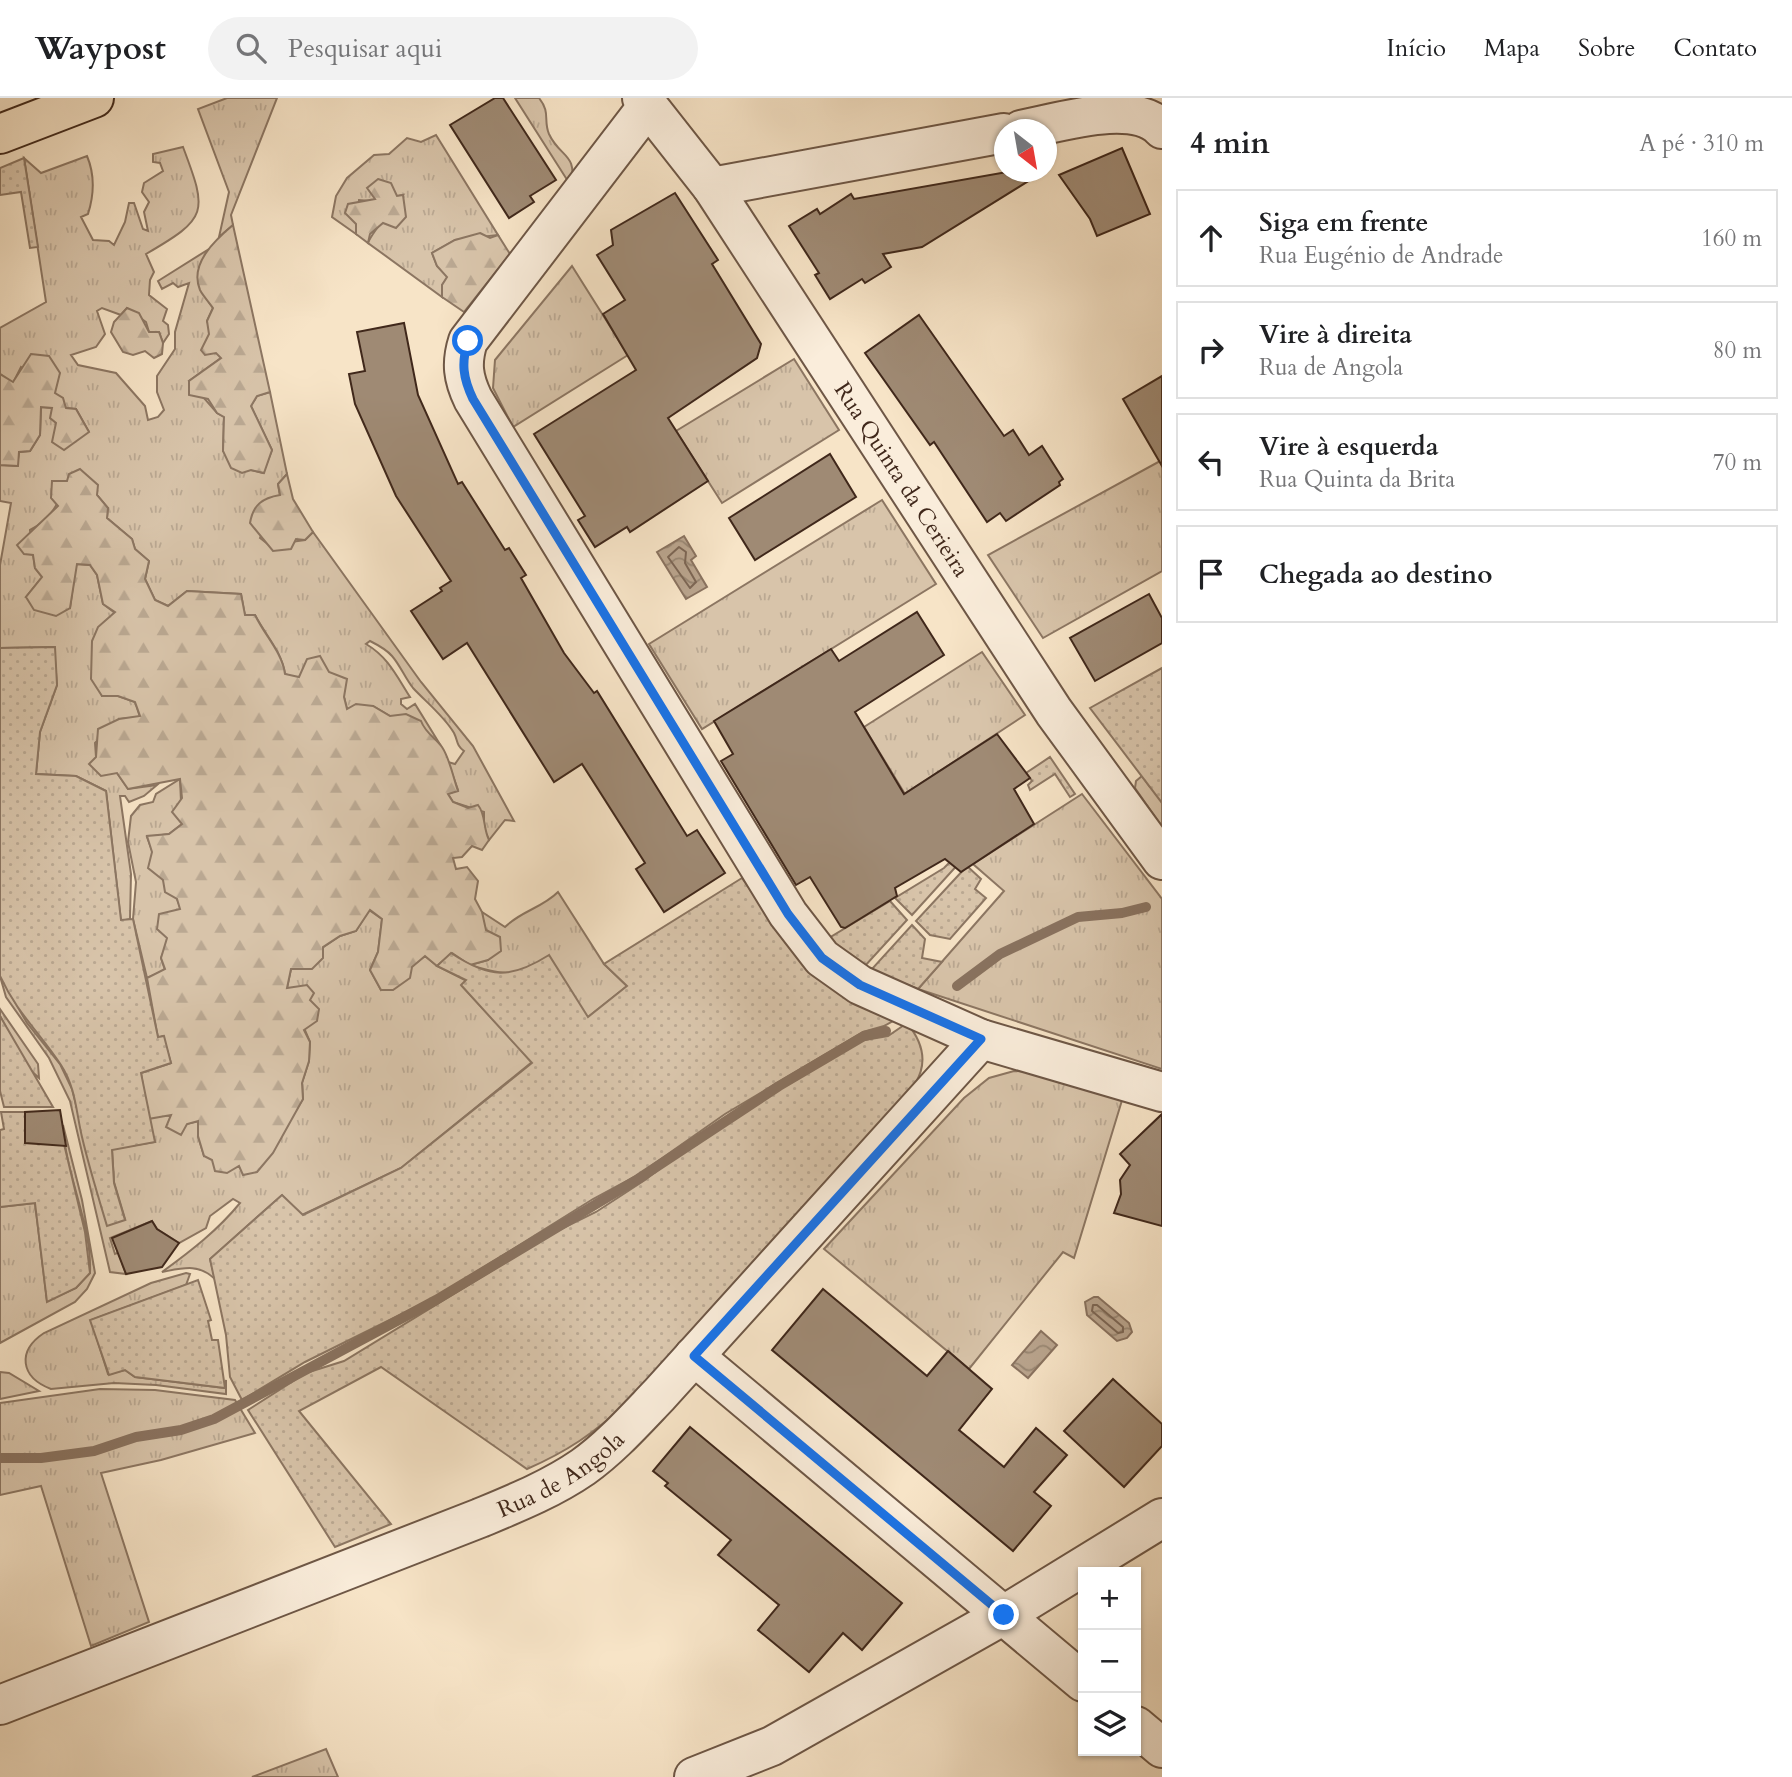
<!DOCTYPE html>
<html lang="pt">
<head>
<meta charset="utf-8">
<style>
	:root { --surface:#fff; --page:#f2f2f2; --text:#202124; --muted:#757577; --line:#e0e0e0 }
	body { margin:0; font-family:Cardo,serif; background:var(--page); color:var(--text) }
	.controls { position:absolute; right:21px; bottom:21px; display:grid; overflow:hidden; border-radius:0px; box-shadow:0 2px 5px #0004 }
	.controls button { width:63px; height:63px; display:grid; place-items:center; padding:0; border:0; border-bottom:2px solid var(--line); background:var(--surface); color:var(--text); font:35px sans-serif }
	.compass { position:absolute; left:994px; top:21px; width:63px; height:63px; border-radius:50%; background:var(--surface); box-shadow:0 2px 5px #0004; rotate:149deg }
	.stop { position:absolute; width:21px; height:21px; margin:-16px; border:5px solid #1a73e8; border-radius:50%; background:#fff }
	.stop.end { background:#1a73e8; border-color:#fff; box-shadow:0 2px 7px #0008 }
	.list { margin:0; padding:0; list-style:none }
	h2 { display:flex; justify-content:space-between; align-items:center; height:91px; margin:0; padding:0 28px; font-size:30px }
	h2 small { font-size:23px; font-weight:400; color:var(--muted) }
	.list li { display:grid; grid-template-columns:46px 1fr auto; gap:21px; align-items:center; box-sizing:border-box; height:98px; margin:0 14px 14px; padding:0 14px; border:2px solid var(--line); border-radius:0px }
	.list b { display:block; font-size:26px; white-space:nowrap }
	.list p { margin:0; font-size:23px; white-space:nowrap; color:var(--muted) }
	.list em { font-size:23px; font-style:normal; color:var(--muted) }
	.icon { flex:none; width:38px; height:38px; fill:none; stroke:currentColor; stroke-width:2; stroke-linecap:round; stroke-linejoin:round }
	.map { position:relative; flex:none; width:1162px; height:1679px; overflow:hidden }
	header { display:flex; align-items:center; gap:42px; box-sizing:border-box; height:98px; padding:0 35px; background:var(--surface); border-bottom:2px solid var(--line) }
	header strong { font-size:33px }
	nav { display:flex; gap:38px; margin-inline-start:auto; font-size:24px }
	.search { width:490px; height:63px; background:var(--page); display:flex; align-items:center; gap:18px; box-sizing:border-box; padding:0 24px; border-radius:38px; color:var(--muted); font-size:26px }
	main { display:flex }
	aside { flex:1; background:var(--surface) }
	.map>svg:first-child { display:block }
</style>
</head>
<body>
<header>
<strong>Waypost</strong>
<div class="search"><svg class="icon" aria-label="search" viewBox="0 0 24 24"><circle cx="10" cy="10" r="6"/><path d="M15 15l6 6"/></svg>Pesquisar aqui</div>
<nav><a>Início</a><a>Mapa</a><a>Sobre</a><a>Contato</a></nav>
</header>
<main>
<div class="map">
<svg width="1162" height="1679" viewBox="0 0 1162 1679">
	<defs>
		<pattern id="grass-tufts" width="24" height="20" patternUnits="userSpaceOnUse" patternTransform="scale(1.75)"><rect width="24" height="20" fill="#d8c4aa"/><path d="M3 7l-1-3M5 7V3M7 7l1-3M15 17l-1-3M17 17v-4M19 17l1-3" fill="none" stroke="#baa892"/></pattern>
		<pattern id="forest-firs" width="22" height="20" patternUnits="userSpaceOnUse" patternTransform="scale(1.75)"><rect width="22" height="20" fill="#d8c4aa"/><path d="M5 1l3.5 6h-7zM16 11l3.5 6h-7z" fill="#baa892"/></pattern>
		<pattern id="park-dots" width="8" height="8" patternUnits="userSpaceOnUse" patternTransform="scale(1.75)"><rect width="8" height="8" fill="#d8c4aa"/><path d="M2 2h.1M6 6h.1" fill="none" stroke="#baa892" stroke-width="1.8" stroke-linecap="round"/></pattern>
		<pattern id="water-waves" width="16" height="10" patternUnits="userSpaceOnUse" patternTransform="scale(1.75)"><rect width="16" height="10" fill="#b9a48d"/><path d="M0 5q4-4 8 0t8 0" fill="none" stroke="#988672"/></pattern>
	</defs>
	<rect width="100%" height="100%" fill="#f7e4c7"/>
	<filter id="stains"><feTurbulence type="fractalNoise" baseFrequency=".00286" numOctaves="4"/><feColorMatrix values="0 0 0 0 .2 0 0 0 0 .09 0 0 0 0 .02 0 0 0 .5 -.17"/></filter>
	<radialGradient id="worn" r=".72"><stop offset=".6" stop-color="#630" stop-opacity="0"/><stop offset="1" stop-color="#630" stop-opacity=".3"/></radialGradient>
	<!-- grass -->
	<g fill="url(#grass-tufts)" stroke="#8c7662" stroke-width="2">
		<polygon points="227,0 277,0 231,117 233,127 219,139 229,94 198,11"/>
		<path d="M 515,0 L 539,0 C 551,15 543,22 549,36 C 560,60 578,55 571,88 Z"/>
		<path d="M 436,37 L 498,137 L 455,142 L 432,155 L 437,168 L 448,179 L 442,187 L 442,199 L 368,145 C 371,135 394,109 403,97 L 371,103 L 359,102 L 356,136 L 332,119 L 336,98 L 347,80 L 374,57 L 389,56 L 407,40 L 421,44 Z"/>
		<path d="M 183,49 C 208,115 208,120 146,156 L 154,174 L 150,182 L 149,197 L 167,211 L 163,223 L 168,227 L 169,236 L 163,245 L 159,234 L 149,234 L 146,224 L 127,210 L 121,217 L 102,210 L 97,213 L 105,236 L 96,249 L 71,257 L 78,267 L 116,275 L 145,308 L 148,322 L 158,319 L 164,312 L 157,294 L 157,278 L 175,251 L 175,234 L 189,185 L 178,189 L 173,185 L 162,191 L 158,183 L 209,151 C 193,177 196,187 213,210 L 207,223 L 221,260 L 189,283 L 217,315 L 224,319 L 223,353 L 251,372 L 263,375 L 272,352 L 251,308 L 257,298 L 270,294 L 287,376 L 278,386 L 280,397 L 260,440 L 269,447 L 305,442 L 313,434 L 421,584 L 473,648 L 514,723 L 505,722 L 489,742 L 484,731 L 484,714 L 453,704 L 448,696 L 458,692 L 448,664 L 455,666 L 464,653 C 456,647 458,643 454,635 C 444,618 426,604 413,590 C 405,580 400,567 392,558 C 386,551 378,547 370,543 L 366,546 C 388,559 396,577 410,599 L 401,601 L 401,606 L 407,611 L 415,606 L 441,648 L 373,608 L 347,611 L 344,599 L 285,576 C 282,554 266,538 255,517 L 245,518 L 241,496 L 187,493 L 168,508 L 155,502 L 145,481 L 149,463 L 135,451 L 132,441 L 107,420 L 108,410 L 97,397 L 67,383 C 59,404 52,421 30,432 L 35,470 L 42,479 L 26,499 L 70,510 L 76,466 L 90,467 L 97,477 L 103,506 L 115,515 C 80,543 94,559 102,598 L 118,598 L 135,604 L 140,619 L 119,621 L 95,645 L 96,659 L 117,675 L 128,691 L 157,687 L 144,698 L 129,704 L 125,698 L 120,698 L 131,776 L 130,821 L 121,823 L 106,693 L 76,678 L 36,676 L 40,634 L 57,587 L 54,549 L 0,550 L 0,467 L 11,405 L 0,403 L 0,367 L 17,368 L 19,354 L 30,353 L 40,337 L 41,309 L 53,310 L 89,334 L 76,311 L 66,310 L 55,295 L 21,269 L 13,285 L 0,276 L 0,230 L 46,204 L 24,60 L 41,75 L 87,58 C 95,77 94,97 88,116 L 81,119 L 93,142 L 109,143 L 114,147 L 125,124 L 129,105 L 134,105 L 143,131 L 148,133 L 144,114 L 149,104 L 142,94 L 144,85 L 163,73 L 160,65 L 153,64 L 153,56 Z"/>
		<polygon points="572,168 628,257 513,329 493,290 495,262"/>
		<polygon points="794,261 839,332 722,405 676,333"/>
		<polygon points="1162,362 1162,473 1043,540 988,457"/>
		<polygon points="882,402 936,486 702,631 649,546"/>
		<polygon points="982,554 1025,617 905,696 864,629"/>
		<polygon points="1142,678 1150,689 1162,689 1162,729 1135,690 1136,683"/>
		<polygon points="180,681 182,726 169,736 147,739 163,782 177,801 181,812 161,860 165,872 147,880 133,821 136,784 128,744 131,718 140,707 153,704 156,696"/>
		<polygon points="1082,696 1162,801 1162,971 918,891 1004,793 973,766"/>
		<path d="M 558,794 L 604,866 L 627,888 L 588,919 L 528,870 C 509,879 489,873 470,867 L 488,862 L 482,814 L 505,829 C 521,813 542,810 558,794 Z"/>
		<path d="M 369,812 L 382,821 L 378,854 L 370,872 L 381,892 L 425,858 L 437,868 L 467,883 L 462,888 L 532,964 L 401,1070 L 302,1117 L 282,1097 L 210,1161 L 215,1181 C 198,1165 183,1170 162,1174 C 191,1153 218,1132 240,1105 L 233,1101 L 210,1118 L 206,1130 L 179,1145 L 157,1131 L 152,1123 L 110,1140 L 115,1156 L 133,1149 L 122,1165 L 126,1176 L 110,1174 L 70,1003 L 49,960 L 6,899 L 0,878 L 27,925 L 60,966 L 72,991 L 102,1110 L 125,1121 L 114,1084 L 112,1051 L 155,1044 L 148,1021 C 165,1015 172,1017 187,1026 L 199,1023 L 198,1038 L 204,1058 L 280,1038 L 303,1001 L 302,985 L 309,963 L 310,944 L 287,890 L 291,871 L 340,838 L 356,833 Z"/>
		<polygon points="0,911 38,966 39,980 27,969 0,918"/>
		<polygon points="1014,973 1036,974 1123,999 1074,1160 1063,1154 969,1271 824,1151 964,1000 989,980"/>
		<path d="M 63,1027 L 82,1102 L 95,1175 L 87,1191 L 75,1204 L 0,1245 L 0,1109 L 35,1105 L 47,1203 L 76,1190 L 90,1175 C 92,1125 65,1077 63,1027 Z"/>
		<path d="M 186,1175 L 190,1176 L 186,1187 L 91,1222 L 108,1276 L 125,1272 L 135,1279 L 224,1290 L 226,1282 L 226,1296 L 156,1287 L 114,1285 L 51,1291 C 20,1279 17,1253 44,1235 L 151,1185 Z"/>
		<polygon points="0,1274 9,1275 39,1293 0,1301"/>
		<polygon points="100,1291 155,1292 235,1302 255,1335 161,1362 101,1375 149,1524 91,1548 41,1388 0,1397 0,1305"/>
		<polygon points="326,1651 338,1679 252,1679"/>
	</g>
	<!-- forest -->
	<g fill="url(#forest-firs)" stroke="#8c7662" stroke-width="2">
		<polygon points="378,81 391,85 397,98 403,97 406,119 396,130 383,125 370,136 368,145 356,136 356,126 345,115 348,106 375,101 367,90"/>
		<path d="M 233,127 L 270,294 L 257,298 L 251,308 L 272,352 L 264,375 L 251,372 L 242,375 L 231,370 L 223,353 L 224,319 L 217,315 L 208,301 L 189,297 L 189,283 L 221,260 L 216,255 L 205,257 L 201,252 L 209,236 L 207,223 L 213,210 C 209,204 203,198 200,192 C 189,166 215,142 233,127 Z"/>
		<polygon points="480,135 490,140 498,137 510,156 464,214 442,199 442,187 447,179 437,168 432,155 455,142"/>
		<polygon points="127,210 139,215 149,234 159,234 163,245 162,256 154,260 145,253 133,257 123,254 111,234 114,224"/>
		<polygon points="31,256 49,258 60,275 55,295 63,300 66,310 76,311 89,334 64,352 52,344 56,325 50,320 52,310 41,309 40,337 30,353 19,354 18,368 0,367 0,276 13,284"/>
		<path d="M 80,371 L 98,387 L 97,397 L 108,410 L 107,420 L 132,441 L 135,451 L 149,463 L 145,481 L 155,502 L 168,508 L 187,493 L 241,496 L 245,517 L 255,517 C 265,538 282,554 285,576 L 299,579 L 307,561 L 320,558 L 329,574 L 347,581 L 344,599 L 347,611 L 356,606 L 373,608 L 390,618 L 406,616 L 421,623 C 426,636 435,639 442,649 C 450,661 453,679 458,693 L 448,696 L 453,704 L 468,710 L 478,707 C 486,717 483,730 489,742 L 482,752 L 472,748 L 462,759 L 453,760 L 456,771 L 467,769 L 478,783 L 475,801 L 482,814 L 486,832 L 500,839 L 501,853 L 488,862 L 470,867 L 452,855 L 437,868 L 425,858 L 412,869 L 410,880 L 393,892 L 381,892 L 370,872 L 378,854 L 382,821 L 370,812 L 356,833 L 340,838 L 323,849 L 323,860 L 312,871 L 291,871 L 287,890 L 307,887 L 314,895 L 310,902 L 319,911 L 317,923 L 304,932 L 310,944 L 309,963 L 302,985 L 303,1001 L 273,1055 L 257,1074 L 243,1077 L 239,1068 L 227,1075 L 215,1073 L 212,1062 L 204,1058 L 198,1038 L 198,1023 L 187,1026 L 181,1037 L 166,1029 L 171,1017 L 148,1021 L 141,975 L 171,965 L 163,938 L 158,940 L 147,880 L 165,871 L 161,860 L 167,840 L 157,831 L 159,816 L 180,811 L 177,801 L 165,794 L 163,782 L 148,770 L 152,754 L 147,738 L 169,736 L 182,726 L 172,714 L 182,700 L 180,681 L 128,691 L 117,675 L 101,678 L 89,666 L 96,659 L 98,631 L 119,621 L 140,618 L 135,604 L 118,598 L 102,598 L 91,581 L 92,543 L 98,529 L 115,514 L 103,506 L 97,477 L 90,467 L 77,466 L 70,510 L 56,518 L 34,512 L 26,499 L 42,479 L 35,470 L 33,457 L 24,456 L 17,447 L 58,408 L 51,400 L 52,383 L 67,383 L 69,376 Z"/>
		<path d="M 287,376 L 293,401 L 313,434 L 305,442 L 296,441 L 291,451 L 273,453 L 250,425 C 253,407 262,400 280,397 L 278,386 Z"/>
	</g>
	<!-- park -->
	<g fill="url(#park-dots)" stroke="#8c7662" stroke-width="2">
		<polygon points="24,60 38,149 30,150 21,94 0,97 0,70"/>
		<path d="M 55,549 L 57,587 L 40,634 L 36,676 L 76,678 L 106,693 L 121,822 L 133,821 L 158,939 L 164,938 L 171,965 L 141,975 L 155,1044 L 112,1052 L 114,1085 L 125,1122 L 107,1128 C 98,1098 89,1069 82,1039 C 76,1014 76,990 61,967 C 40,935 17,915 0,878 L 0,550 Z"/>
		<polygon points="1162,570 1162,705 1090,610"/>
		<polygon points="1050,659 1075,696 1070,699 1055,676 1030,692 1028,687 1032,683 1026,675"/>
		<polygon points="956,758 961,763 912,817 895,800 944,770"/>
		<polygon points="967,768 981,781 975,791 986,800 950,841 930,837 916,823"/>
		<path d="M 742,780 L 761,807 L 900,919 L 884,928 L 863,934 L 725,1016 L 638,1077 L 593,1101 L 436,1199 L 305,1264 L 242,1302 L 230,1279 L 226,1237 L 210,1161 L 282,1097 L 303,1117 L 401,1070 L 532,965 L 461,887 L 466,882 L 437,868 L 451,855 C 490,881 511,881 549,857 L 588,919 L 627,888 L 604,866 Z"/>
		<polygon points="890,803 907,822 864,869 851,862 829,840"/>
		<polygon points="912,827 925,841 922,860 942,864 918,891 871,872"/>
		<polygon points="0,918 53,1009 4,1009 0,993"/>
		<path d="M 907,925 C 939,964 916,988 889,1020 C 876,1036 863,1052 850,1067 L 844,1063 L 625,1306 C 595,1335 566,1354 527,1371 L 381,1269 L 299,1313 L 391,1426 L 335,1449 L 248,1312 L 306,1275 L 344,1263 L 555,1134 L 596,1114 L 645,1082 L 692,1046 L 790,983 L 859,943 L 888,938 Z"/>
		<polygon points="1,1014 25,1014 25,1044 64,1046 85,1134 90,1175 76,1190 47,1204 35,1105 0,1109 0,1032 4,1031"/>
		<polygon points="198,1182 211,1222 208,1223 212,1242 218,1242 225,1290 135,1279 125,1272 109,1277 90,1222"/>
	</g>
	<!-- water -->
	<g fill="url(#water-waves)" stroke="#89725f" stroke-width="2">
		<polygon points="684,438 696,458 691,462 707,489 686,501 657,454"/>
		<polygon points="1094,1199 1098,1199 1129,1225 1132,1234 1127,1240 1117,1243 1087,1217 1085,1204"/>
		<polygon points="1041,1233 1057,1247 1028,1280 1012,1267"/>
	</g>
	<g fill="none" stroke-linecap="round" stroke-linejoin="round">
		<!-- shore -->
		<g stroke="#7c6654" stroke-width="2">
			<polygon points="679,449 686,454 685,465 696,484 690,490 668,459"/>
			<polygon points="1093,1207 1097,1207 1123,1229 1123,1234 1118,1235 1092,1213"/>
		</g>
		<!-- stream -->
		<g stroke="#89725f" stroke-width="10">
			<polyline points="957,888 1000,856 1078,819 1122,815 1146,809"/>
			<polyline points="0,1360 41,1360 94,1353 136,1339 181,1332 214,1321 436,1202 638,1081 779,988 864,938 886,933"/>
		</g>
	</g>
	<!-- building -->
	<g fill="#9f8a74" stroke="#40281b" stroke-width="2">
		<polygon points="495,0 503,0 556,82 530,98 534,104 509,120 450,27"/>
		<polygon points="1122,50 1150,116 1097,138 1090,121 1059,77"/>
		<polygon points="1007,74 1043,74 922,149 883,156 891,169 865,185 862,181 830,201 815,177 819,175 789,128 817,111 820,116 851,96 854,101"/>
		<polygon points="675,95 718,162 712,166 761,246 757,260 668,320 708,383 630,434 627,429 595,449 578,422 585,418 534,336 636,272 603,216 625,202 597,157 613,147 611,132"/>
		<polygon points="919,217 1004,338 1013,332 1029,357 1042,348 1063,381 1059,384 1060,387 1006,423 1000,415 987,424 934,344 930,347 865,255"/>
		<polygon points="404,225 418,297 458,386 462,384 505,452 509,450 526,477 521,480 564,555 594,595 597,593 687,738 697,732 725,775 664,814 636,771 645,765 582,666 554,684 467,545 443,561 411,513 442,493 440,490 451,483 396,398 355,306 349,276 365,273 357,234"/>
		<polygon points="1162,278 1162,368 1123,301"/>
		<polygon points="830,356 856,399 755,462 729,420"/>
		<polygon points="1149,496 1162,520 1162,545 1095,583 1070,540"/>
		<polygon points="917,514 944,557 855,614 904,696 997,636 1030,680 1014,691 1034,726 961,774 945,761 895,790 897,798 845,830 841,829 810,779 796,787 721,663 733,656 714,623 831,551 839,563"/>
		<polygon points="60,1012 66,1048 25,1045 25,1014"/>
		<polygon points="1162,1016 1162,1128 1114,1115 1121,1096 1120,1082 1130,1067 1120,1056"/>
		<polygon points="152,1123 157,1131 179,1145 162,1169 126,1176 112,1140"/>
		<polygon points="823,1191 927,1278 948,1253 992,1291 959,1332 1004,1369 1036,1330 1067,1357 1034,1394 1051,1408 1013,1453 772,1252"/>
		<polygon points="1113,1281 1162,1326 1162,1348 1124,1389 1064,1333"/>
		<polygon points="690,1329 902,1505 862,1552 843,1535 809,1574 758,1532 779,1507 718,1457 731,1442 665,1388 668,1385 653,1373"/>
	</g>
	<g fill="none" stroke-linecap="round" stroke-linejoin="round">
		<defs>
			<g id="minor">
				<path id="s1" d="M 642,0 L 712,89 L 1054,614 L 1162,762"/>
				<path d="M 647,9 L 468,243 C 461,265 463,280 473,301 L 788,816 L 822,860 L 860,887 L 981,941 L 1162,994"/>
				<path d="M 1021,32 C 1058,25 1134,0 1162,31"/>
				<polyline points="712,89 1004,35"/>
				<polyline points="694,1258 1083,1584"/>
				<path id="s2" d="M 0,1607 L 480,1420 C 516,1405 551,1391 583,1369 C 611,1349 635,1322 659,1297 L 981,941"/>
				<polyline points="1136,1628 1162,1650"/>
				<polyline points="694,1679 772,1648 1004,1517 1162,1420"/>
			</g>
			<polyline id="major" points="0,36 94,0"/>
		</defs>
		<!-- minor casing -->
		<use href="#minor" stroke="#6e5746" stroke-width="42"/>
		<!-- major casing -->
		<use href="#major" stroke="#40281b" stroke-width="42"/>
		<!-- minor -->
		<use href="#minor" stroke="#faeddb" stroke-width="38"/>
		<!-- major -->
		<use href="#major" stroke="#f7e4c7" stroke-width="38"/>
	</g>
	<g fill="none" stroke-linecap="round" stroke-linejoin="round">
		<!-- route -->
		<path stroke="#1a73e8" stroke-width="9" d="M 468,243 C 461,265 463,280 473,301 L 788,816 L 822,860 L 860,887 L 981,941 L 694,1258 L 1004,1517"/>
	</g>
	<g text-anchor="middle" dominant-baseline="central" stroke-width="5" stroke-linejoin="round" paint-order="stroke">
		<!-- street labels -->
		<g font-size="23" fill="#40281b" stroke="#faeddb">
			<text stroke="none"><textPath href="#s1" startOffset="462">Rua Quinta da Cerieira</textPath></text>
			<text stroke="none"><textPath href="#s2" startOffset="607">Rua de Angola</textPath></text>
		</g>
	</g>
	<rect width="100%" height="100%" filter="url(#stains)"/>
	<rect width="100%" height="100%" fill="url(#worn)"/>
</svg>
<div class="controls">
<button>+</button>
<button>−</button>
<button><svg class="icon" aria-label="layers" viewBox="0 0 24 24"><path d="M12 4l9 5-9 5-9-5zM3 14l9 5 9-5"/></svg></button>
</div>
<svg class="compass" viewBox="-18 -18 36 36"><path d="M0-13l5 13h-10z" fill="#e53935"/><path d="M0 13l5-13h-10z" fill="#757577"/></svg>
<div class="stop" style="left:468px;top:243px"></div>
<div class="stop end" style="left:1004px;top:1517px"></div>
</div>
<aside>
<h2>4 min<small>A pé · 310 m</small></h2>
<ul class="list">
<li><svg class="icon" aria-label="ahead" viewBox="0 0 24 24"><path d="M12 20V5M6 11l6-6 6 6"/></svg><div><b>Siga em frente</b><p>Rua Eugénio de Andrade</p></div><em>160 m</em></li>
<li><svg class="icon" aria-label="right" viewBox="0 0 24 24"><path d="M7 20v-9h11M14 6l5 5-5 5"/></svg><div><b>Vire à direita</b><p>Rua de Angola</p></div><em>80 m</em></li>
<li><svg class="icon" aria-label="left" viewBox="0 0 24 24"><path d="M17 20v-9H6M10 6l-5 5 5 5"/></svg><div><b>Vire à esquerda</b><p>Rua Quinta da Brita</p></div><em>70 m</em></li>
<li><svg class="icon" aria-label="arrive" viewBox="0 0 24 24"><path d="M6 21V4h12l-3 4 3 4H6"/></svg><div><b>Chegada ao destino</b></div></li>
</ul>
</aside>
</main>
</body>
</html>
